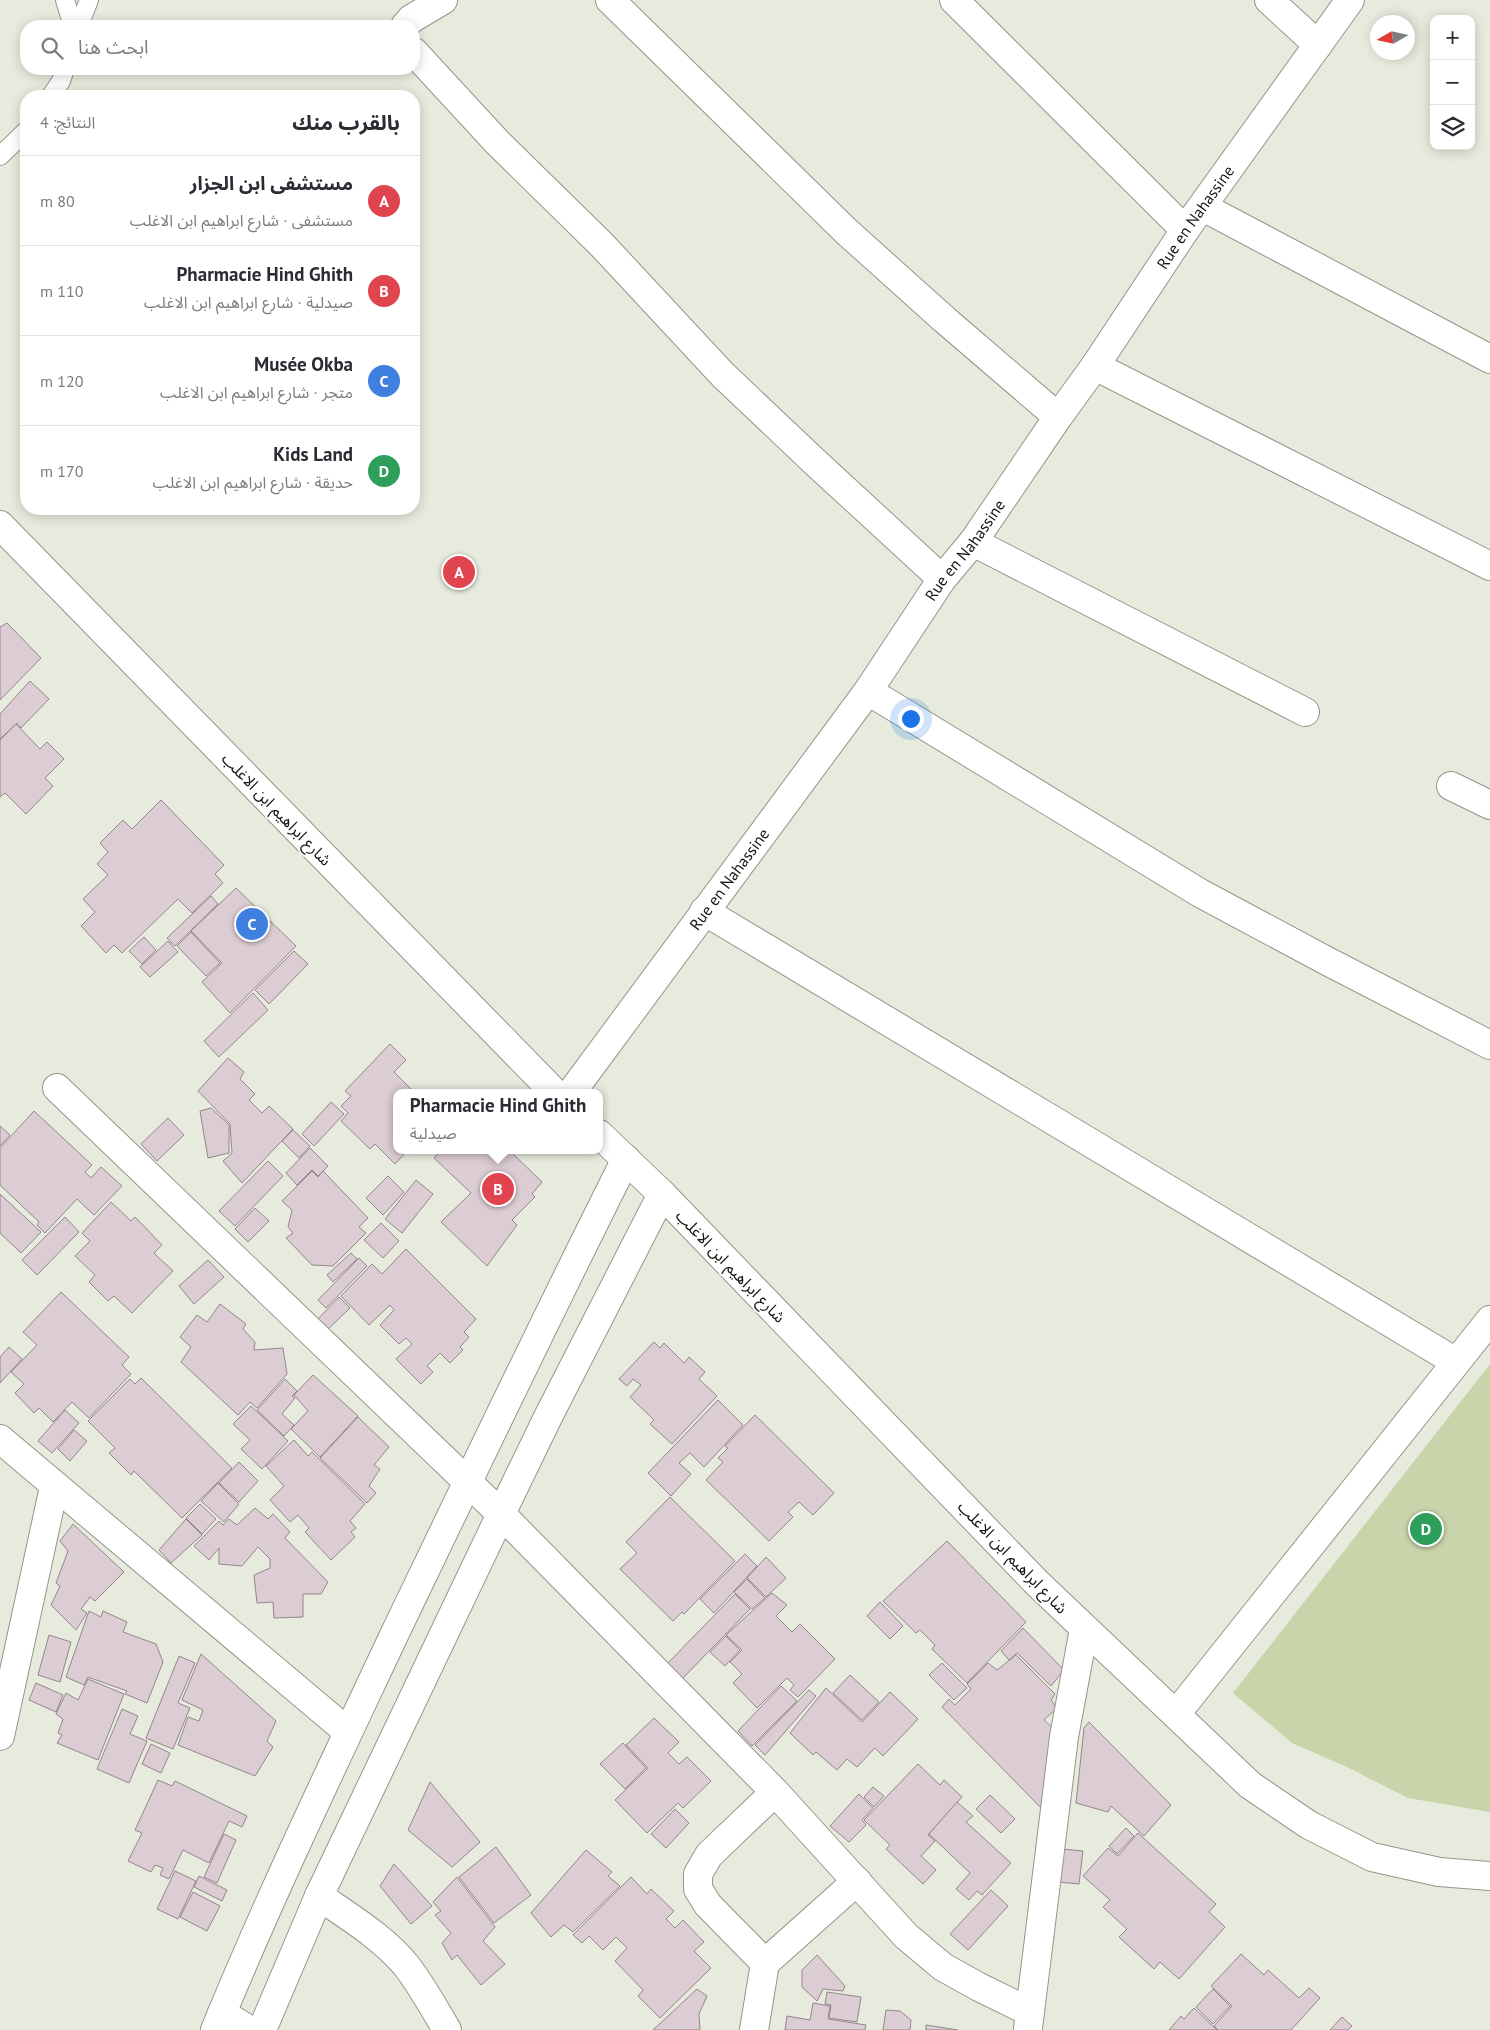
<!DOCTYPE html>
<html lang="ar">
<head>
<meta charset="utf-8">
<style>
	:root { --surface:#fff; --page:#f7f7f7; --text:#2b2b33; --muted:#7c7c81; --line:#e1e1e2; --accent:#b8357d }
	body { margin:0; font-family:"PT Sans","Noto Sans Arabic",sans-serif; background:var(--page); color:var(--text); direction:rtl }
	.controls { position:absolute; right:15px; top:15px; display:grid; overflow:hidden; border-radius:10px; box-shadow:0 2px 12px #0003 }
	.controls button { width:45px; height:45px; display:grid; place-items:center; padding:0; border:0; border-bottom:1px solid var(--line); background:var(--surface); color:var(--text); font:25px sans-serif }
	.compass { position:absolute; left:1370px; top:15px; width:45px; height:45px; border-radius:50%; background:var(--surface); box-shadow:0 2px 12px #0003; rotate:261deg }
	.you { position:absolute; left:910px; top:718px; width:18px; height:18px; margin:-12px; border:4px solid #fff; border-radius:50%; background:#1a73e8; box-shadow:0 0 0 8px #1a73e833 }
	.badge { display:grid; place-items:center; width:32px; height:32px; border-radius:50%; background:var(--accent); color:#fff; font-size:16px; font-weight:700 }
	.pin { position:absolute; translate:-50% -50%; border:2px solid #fff; box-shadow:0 1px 5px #0006 }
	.popup { position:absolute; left:393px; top:1089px; width:210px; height:65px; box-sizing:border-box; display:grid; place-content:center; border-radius:10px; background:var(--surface); filter:drop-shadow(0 1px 4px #0005); font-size:16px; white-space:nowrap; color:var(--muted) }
	.popup b { font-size:19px; color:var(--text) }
	.popup::after { content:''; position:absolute; left:50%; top:100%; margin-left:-10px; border:10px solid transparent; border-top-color:var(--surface) }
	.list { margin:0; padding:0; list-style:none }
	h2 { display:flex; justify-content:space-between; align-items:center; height:65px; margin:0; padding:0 20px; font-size:21px }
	h2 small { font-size:16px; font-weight:400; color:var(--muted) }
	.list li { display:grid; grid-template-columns:32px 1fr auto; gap:15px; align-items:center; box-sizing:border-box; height:90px; padding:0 20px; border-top:1px solid var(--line) }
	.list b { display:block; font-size:19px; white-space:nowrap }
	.list p { margin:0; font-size:16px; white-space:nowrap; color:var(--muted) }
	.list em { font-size:16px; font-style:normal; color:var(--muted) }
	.icon { flex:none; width:28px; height:28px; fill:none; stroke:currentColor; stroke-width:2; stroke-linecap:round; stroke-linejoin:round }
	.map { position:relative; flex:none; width:1490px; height:2030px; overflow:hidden; direction:ltr }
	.search { position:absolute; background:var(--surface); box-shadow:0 2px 12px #0003; left:20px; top:20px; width:400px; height:55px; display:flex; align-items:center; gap:12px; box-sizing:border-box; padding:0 18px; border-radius:20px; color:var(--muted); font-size:19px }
	.panel { position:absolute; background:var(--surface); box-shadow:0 2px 12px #0003; left:20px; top:90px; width:400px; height:425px; border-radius:20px; direction:rtl }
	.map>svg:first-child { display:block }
</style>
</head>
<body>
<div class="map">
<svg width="1490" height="2030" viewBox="0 0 1490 2030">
	<rect width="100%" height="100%" fill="#e7ebdd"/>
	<!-- green -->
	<polygon fill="#c9d4ab" points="1490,1364 1490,1812 1408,1798 1349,1768 1292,1743 1233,1693"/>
	<!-- building -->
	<g fill="#dcccd3" stroke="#94868c">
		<polygon points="7,623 41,658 0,700 0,627"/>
		<polygon points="30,681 49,699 21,728 17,723 0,739 0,714"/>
		<polygon points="16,724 40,749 47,742 64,759 45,778 53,786 26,814 5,793 0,797 0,740"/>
		<polygon points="161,800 224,865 215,874 223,883 192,913 178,899 122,953 114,945 106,953 81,926 95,912 83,899 108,875 97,864 108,852 100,843 123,820 132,829"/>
		<polygon points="236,888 296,946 230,1013 202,982 222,963 191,931"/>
		<polygon points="211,896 218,904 175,946 167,938"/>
		<polygon points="191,932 220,963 206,976 177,946"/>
		<polygon points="144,937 156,950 142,964 129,951"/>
		<polygon points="168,941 178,952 150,977 140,967"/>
		<polygon points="294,951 308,964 269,1004 255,990"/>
		<polygon points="253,993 268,1010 219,1057 204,1041"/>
		<polygon points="390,1044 406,1060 394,1072 415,1093 397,1093 397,1150 408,1150 395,1164 375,1144 370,1149 341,1121 348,1113 341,1106 351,1096 345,1091"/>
		<polygon points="228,1058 244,1072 240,1079 255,1094 249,1100 262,1113 269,1106 293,1129 242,1183 223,1161 232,1153 230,1124 198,1091"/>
		<polygon points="331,1102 344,1114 314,1146 302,1134"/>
		<polygon points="211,1108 229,1125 229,1153 208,1158 200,1111"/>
		<polygon points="34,1111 92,1165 85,1172 91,1178 101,1167 122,1186 94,1215 77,1199 45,1233 37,1225 39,1222 0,1185 0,1148"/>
		<polygon points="168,1118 184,1135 157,1161 141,1144"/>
		<polygon points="0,1126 10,1135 0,1146"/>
		<polygon points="293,1130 310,1146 299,1158 282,1141"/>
		<polygon points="310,1148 328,1166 318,1176 312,1170 297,1185 286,1173"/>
		<polygon points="441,1150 509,1150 542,1182 532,1194 535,1197 512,1220 517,1225 487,1266 441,1222 471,1193 434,1158"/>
		<polygon points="268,1161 283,1176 235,1226 219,1211"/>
		<polygon points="312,1171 318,1177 323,1171 368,1218 359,1227 366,1233 333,1266 312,1265 286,1238 293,1233 288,1227 292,1210 282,1201"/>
		<polygon points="388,1176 404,1192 383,1215 366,1198"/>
		<polygon points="416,1180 433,1194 402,1233 385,1219"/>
		<polygon points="0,1194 41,1232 21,1253 0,1233"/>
		<polygon points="111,1202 131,1221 135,1217 162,1245 154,1253 173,1271 132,1313 114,1296 108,1301 89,1282 95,1275 75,1256 90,1241 82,1233"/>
		<polygon points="255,1208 269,1221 248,1242 235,1229"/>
		<polygon points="65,1217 79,1232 37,1275 22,1260"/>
		<polygon points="381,1223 399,1241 383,1258 364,1240"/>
		<polygon points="406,1249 476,1319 464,1332 469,1337 460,1347 463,1350 450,1363 440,1353 427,1366 433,1372 421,1384 396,1359 412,1344 406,1338 399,1344 380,1325 394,1310 390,1305 369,1325 341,1296 372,1264 382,1274"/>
		<polygon points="351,1253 357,1259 333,1282 327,1275"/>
		<polygon points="359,1258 367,1266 326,1308 318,1300"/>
		<polygon points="208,1260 224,1277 194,1304 179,1286"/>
		<polygon points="61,1292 129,1357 122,1365 131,1374 89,1418 72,1402 53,1422 39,1408 34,1413 15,1393 24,1384 11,1372 37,1345 23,1332"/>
		<polygon points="339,1297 350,1308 326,1331 316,1321"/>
		<polygon points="220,1304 246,1324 243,1329 255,1342 254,1350 283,1348 287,1374 257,1408 250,1402 238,1415 181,1362 191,1347 180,1337 197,1315 207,1322"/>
		<polygon points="654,1342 660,1348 664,1343 684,1363 689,1357 705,1372 699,1379 717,1396 672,1444 650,1424 654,1420 630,1397 641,1385 633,1379 627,1386 619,1379"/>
		<polygon points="9,1347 22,1359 0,1383 0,1357"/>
		<polygon points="313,1375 358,1416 320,1457 291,1429 308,1411 294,1395"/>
		<polygon points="141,1378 232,1468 182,1518 134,1471 131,1475 109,1453 115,1448 88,1421 130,1379 135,1384"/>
		<polygon points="285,1379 297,1391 292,1396 295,1398 282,1414 294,1425 284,1436 257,1410"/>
		<polygon points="718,1400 743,1425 704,1467 690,1453 679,1463 691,1474 671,1496 648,1473"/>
		<polygon points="251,1406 288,1441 262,1469 241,1449 250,1440 233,1424"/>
		<polygon points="65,1410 79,1423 52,1453 38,1441"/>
		<polygon points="755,1415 834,1493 813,1515 799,1502 788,1512 793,1517 769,1541 706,1480 723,1462 718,1458 728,1448 725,1446"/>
		<polygon points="358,1417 389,1447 374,1465 380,1469 369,1486 376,1493 367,1503 320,1458"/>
		<polygon points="74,1430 87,1441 70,1461 58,1449"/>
		<polygon points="294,1440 308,1456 312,1452 365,1504 350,1521 356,1528 351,1532 355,1537 331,1560 305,1532 309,1528 298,1515 290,1522 270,1500 284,1486 266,1466"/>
		<polygon points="239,1462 258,1481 239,1502 219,1483"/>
		<polygon points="218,1483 239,1504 224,1522 201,1501"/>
		<polygon points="670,1497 735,1561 684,1614 682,1612 673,1621 620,1569 637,1553 626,1542"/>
		<polygon points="200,1504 216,1519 202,1534 186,1518"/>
		<polygon points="255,1508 268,1519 273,1514 290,1532 285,1538 328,1582 321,1594 303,1594 303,1617 274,1618 273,1602 257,1603 254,1575 270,1568 270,1559 258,1547 242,1566 219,1564 219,1548 209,1560 194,1546 219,1521 223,1525 229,1519 237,1525"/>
		<polygon points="186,1519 202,1535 171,1563 159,1550"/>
		<polygon points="73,1524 124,1572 95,1601 90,1597 81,1609 87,1613 76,1630 51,1605 60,1586 56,1583 68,1551 60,1541"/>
		<polygon points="947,1541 1026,1622 967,1683 932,1649 935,1645 920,1630 916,1633 883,1601"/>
		<polygon points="745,1554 757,1566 714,1613 700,1599"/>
		<polygon points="766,1557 786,1578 766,1597 747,1578"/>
		<polygon points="747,1579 765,1598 752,1609 734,1592"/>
		<polygon points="772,1593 787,1605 776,1616 792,1632 800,1624 835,1659 798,1697 790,1690 794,1685 787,1678 757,1708 733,1683 742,1674 730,1662 742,1650 726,1635"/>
		<polygon points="735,1594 750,1609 683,1678 668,1663"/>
		<polygon points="880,1602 903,1626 890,1639 867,1616"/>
		<polygon points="89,1611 101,1617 103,1611 127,1622 123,1632 156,1644 163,1662 147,1703 125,1694 127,1691 88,1677 84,1685 66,1677"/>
		<polygon points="1023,1628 1064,1670 1051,1686 1017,1653 1009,1660 1001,1651"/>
		<polygon points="49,1635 71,1642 60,1682 38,1675"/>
		<polygon points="726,1636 740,1650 725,1666 710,1652"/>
		<polygon points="201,1654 276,1721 267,1741 273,1747 255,1776 178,1745 188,1717 199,1721 203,1710 182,1700"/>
		<polygon points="1016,1655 1055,1694 1051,1700 1057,1708 1044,1720 1055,1730 1048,1815 942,1707 949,1699 955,1705 971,1689 967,1684 988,1663 997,1670"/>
		<polygon points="179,1656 195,1663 178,1703 190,1708 173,1749 146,1738"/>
		<polygon points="942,1663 967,1688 954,1700 929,1675"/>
		<polygon points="850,1675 879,1702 862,1720 833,1693"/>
		<polygon points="88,1679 124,1694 98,1760 57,1743 62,1735 58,1733 63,1719 56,1714 66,1693 78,1700"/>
		<polygon points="36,1683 63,1695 56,1712 29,1700"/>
		<polygon points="781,1686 797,1701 752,1746 738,1731"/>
		<polygon points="826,1688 862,1722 890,1692 918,1719 883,1756 875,1748 857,1767 847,1759 837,1770 816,1752 813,1755 790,1733"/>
		<polygon points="809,1690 816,1696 765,1755 755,1745"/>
		<polygon points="122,1709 138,1716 130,1734 147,1741 129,1783 97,1769"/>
		<polygon points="654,1718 679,1742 668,1753 679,1764 687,1757 711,1781 683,1808 678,1803 647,1833 615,1800 648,1768 626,1745"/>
		<polygon points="1089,1722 1171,1805 1144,1836 1111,1806 1108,1812 1076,1803 1084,1728"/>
		<polygon points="623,1743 646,1768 625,1789 600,1764"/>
		<polygon points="151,1744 170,1753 161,1773 142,1764"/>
		<polygon points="918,1764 940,1785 944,1780 962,1797 928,1835 935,1841 921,1856 936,1870 923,1884 886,1849 890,1845 864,1820"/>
		<polygon points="158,1780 172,1786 175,1781 247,1816 242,1827 229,1821 209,1863 183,1850 169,1879 160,1875 163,1868 155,1865 151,1872 128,1861 142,1833 135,1830"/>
		<polygon points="430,1782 480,1842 452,1867 408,1830"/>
		<polygon points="873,1787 884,1796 874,1807 864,1797"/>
		<polygon points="859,1794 873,1808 862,1820 866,1825 849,1842 830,1826"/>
		<polygon points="990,1795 1015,1819 1001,1833 976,1809"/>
		<polygon points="957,1802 973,1816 966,1822 1011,1863 982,1895 977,1891 969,1900 956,1889 970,1873 929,1834"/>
		<polygon points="675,1809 689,1823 666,1848 651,1834"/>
		<polygon points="1126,1828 1134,1836 1117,1854 1109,1846"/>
		<polygon points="1138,1833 1216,1904 1209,1912 1225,1927 1179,1979 1160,1962 1154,1969 1119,1937 1127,1929 1103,1907 1110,1900 1083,1876 1108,1848 1118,1856"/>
		<polygon points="224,1834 236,1840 217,1883 204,1877"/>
		<polygon points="496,1847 531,1895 494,1923 459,1877"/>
		<polygon points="1062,1849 1083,1851 1079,1884 1058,1882"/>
		<polygon points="586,1850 612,1872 608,1876 620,1886 573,1932 564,1925 551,1937 531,1913"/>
		<polygon points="394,1864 432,1906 411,1924 380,1886"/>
		<polygon points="175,1871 196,1881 178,1919 157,1909"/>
		<polygon points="199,1876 227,1890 222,1901 194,1887"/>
		<polygon points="457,1877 495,1927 483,1941 505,1964 481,1985 457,1955 452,1960 442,1943 451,1933 435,1915 441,1911 433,1902"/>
		<polygon points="631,1877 647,1894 651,1889 674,1911 666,1919 675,1928 683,1920 704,1942 694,1951 711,1968 660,2018 638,1996 643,1990 615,1961 627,1948 616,1937 603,1950 589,1936 582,1943 573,1935"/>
		<polygon points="991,1890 1008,1906 968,1950 950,1934"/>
		<polygon points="193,1892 220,1906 207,1931 180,1917"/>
		<polygon points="1241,1954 1264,1975 1268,1970 1299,1998 1309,1988 1320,1998 1291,2030 1218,2030 1214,2026 1232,2006 1211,1986"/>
		<polygon points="817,1955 845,1986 843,1991 823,1989 817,2001 802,1987 802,1970"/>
		<polygon points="697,1989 707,1996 699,2014 700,2030 653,2030"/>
		<polygon points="1213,1989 1230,2006 1213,2024 1196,2007"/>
		<polygon points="827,1992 861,1997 857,2022 829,2018 831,2005 825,2004"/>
		<polygon points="813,2003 830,2006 828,2019 866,2025 865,2030 785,2030 787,2016 810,2020"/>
		<polygon points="1194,2008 1217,2030 1169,2030 1181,2016 1184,2019"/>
		<polygon points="886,2010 900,2011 911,2020 910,2030 883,2030"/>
		<polygon points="1342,2017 1352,2026 1348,2030 1330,2030"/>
		<polygon points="926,2025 958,2030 926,2030"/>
	</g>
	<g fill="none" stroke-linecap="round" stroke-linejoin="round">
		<defs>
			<g id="lane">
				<polyline points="65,0 73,26"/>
				<polyline points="79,26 89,0"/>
				<polyline points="51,96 61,81 65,69"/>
				<polyline points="0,156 26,131"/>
			</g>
			<g id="street">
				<polyline points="610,0 847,232 945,320 1058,417"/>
				<polyline points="954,0 1185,230"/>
				<polyline points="1269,0 1318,45"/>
				<polyline points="405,26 411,19 443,0"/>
				<polyline points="414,52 497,142 602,245 723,375 817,464 942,579"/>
				<polyline points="1203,207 1490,359"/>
				<polyline points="1095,366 1490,566"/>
				<polyline points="973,542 1305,712"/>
				<polyline points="868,691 1200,893 1327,961 1490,1045"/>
				<polyline points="1451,786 1490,805"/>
				<polyline points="704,911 1456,1362"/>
				<polyline points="57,1088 501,1514 775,1792 906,1936 943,1967 979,1987 1030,2012"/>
				<path id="s1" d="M 571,1093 L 868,691 L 942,579 L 973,542 L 1058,417 L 1095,366 L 1185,230 L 1350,0"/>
				<polyline points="0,1439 348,1732"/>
				<polyline points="1176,1714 1490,1320"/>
				<polyline points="0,1736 54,1487"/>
				<path d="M 319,1896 C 349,1917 381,1936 405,1964 C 421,1984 434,2008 447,2030"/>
				<polyline points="765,1963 708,1905 698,1889 698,1874 709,1855 775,1792"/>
				<polyline points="222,2013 249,2030"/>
				<polyline points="1028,2028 1064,1737 1084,1629"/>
				<polyline points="754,2030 765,1963 857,1881"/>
			</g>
			<g id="secondary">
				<path d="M 215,2030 C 270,1896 333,1765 395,1633 C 471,1475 547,1316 626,1159"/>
				<polyline points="262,2030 319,1896 501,1514 548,1417 662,1194"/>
			</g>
			<g id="primary">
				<polyline points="0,525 555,1093"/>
				<polyline points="599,1134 662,1194 1037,1583 1250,1785 1309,1825 1372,1857 1439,1872 1490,1876"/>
			</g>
		</defs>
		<!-- lane casing -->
		<use href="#lane" stroke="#93978a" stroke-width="20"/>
		<!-- street casing -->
		<use href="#street" stroke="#93978a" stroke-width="30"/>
		<!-- secondary casing -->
		<use href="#secondary" stroke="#93978a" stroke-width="30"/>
		<!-- primary casing -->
		<use href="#primary" stroke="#93978a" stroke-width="30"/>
		<!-- lane -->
		<use href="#lane" stroke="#fff" stroke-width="18"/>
		<!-- street -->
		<use href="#street" stroke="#fff" stroke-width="28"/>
		<!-- secondary -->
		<use href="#secondary" stroke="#fff" stroke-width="28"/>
		<!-- primary -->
		<use href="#primary" stroke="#fff" stroke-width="28"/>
	</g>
	<g text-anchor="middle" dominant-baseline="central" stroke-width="4" stroke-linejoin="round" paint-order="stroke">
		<!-- street labels -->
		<g font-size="16" fill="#161712" stroke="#fff">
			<text stroke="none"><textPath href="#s1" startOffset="1076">Rue en Nahassine</textPath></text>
			<text stroke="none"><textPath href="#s1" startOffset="671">Rue en Nahassine</textPath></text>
			<text transform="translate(277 809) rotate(46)">شارع ابراهيم ابن الاغلب</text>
			<text stroke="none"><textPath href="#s1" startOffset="266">Rue en Nahassine</textPath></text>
			<text transform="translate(731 1266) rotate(46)">شارع ابراهيم ابن الاغلب</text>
			<text transform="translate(1013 1557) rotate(46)">شارع ابراهيم ابن الاغلب</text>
		</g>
	</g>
</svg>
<div class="controls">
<button>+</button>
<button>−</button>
<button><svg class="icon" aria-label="layers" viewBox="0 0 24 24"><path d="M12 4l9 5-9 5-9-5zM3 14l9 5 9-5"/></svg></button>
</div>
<svg class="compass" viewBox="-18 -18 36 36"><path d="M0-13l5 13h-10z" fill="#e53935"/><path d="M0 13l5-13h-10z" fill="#7c7c81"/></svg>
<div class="you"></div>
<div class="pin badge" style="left:459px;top:572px;background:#e0444e">A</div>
<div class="pin badge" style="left:498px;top:1189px;background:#e0444e">B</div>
<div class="popup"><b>Pharmacie Hind Ghith</b>صيدلية</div>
<div class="pin badge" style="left:252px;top:924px;background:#3f7fe0">C</div>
<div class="pin badge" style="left:1426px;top:1529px;background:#2e9e5b">D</div>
<div class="search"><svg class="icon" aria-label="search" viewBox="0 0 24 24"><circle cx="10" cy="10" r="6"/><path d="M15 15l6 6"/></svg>ابحث هنا</div>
<section class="panel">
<h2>بالقرب منك<small>النتائج: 4</small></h2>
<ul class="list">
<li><span class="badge" style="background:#e0444e">A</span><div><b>مستشفى ابن الجزار</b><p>مستشفى · شارع ابراهيم ابن الاغلب</p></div><em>80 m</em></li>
<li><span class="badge" style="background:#e0444e">B</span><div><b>Pharmacie Hind Ghith</b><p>صيدلية · شارع ابراهيم ابن الاغلب</p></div><em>110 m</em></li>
<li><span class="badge" style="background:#3f7fe0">C</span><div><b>Musée Okba</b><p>متجر · شارع ابراهيم ابن الاغلب</p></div><em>120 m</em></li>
<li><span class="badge" style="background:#2e9e5b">D</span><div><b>Kids Land</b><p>حديقة · شارع ابراهيم ابن الاغلب</p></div><em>170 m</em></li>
</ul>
</section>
</div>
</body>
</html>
